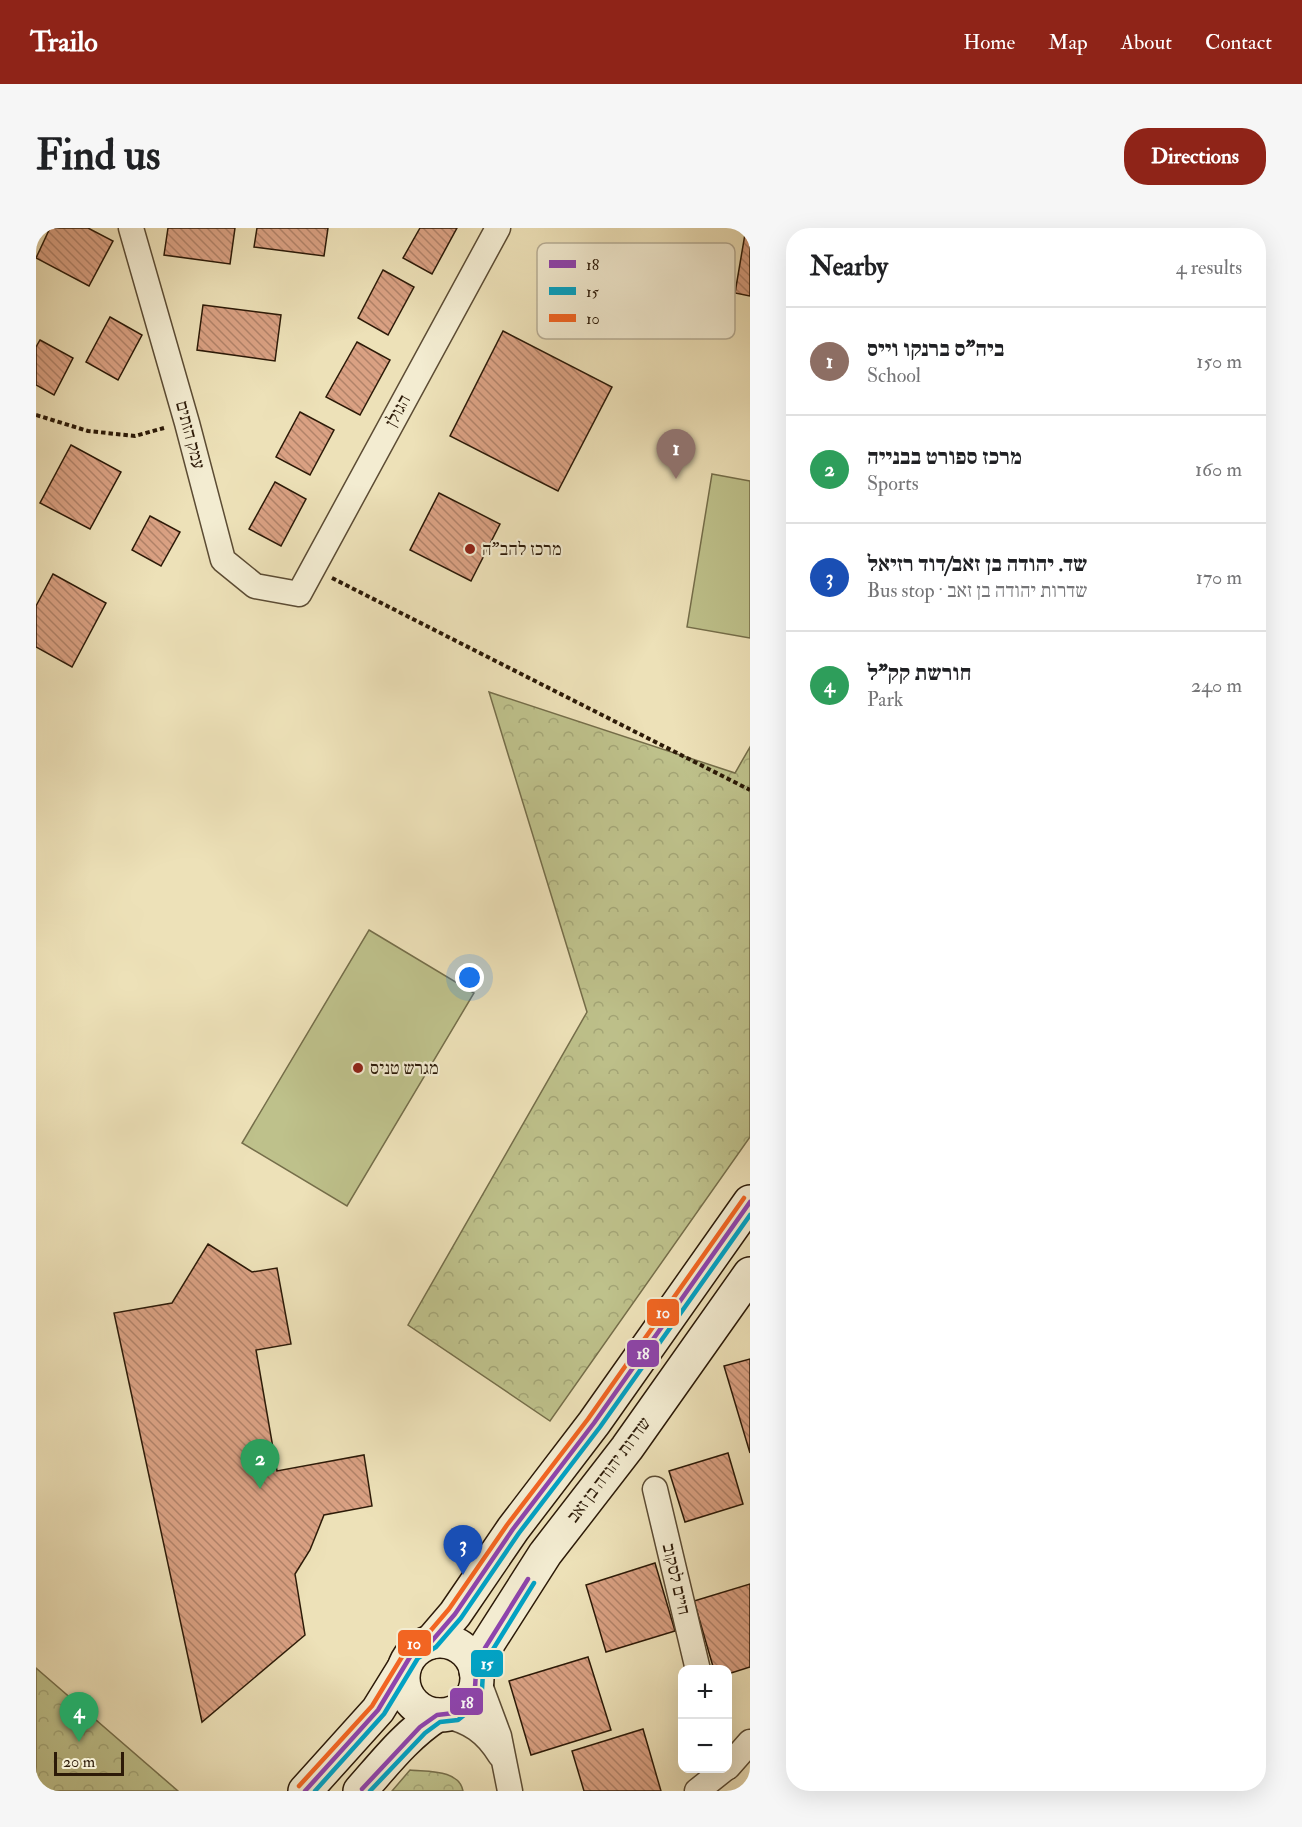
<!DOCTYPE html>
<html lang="en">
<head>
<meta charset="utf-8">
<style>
	:root { --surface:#fff; --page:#f6f6f6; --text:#202124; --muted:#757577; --line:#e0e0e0; --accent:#8f2418 }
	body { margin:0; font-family:"IM FELL Double Pica","Frank Ruhl Libre",serif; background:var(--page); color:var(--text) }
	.controls { position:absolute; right:18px; bottom:18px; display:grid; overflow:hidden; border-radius:12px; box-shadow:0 6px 24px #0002 }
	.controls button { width:54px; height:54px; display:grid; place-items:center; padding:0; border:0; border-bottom:2px solid var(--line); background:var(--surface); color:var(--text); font:30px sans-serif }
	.scale { position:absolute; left:18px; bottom:15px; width:70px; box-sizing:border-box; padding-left:6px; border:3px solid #2c1a08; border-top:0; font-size:16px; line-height:21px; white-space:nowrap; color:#2c1a08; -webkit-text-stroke:4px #f3ecd1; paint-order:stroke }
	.you { position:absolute; left:434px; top:750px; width:21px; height:21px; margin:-15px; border:4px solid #fff; border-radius:50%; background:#1a73e8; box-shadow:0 0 0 9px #1a73e833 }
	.badge { display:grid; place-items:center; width:39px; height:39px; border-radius:50%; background:var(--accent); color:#fff; font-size:20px; font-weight:700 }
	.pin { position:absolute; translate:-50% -50px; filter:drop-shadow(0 2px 3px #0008) }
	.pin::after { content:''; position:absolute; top:32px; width:21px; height:18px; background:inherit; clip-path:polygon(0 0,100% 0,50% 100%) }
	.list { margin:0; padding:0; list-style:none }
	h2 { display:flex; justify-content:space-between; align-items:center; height:78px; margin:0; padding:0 24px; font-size:26px }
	h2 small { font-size:20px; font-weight:400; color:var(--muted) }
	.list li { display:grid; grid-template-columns:39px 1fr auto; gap:18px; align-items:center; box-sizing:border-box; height:108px; padding:0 24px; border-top:2px solid var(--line) }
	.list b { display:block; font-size:22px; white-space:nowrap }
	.list p { margin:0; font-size:20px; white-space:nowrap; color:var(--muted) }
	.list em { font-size:20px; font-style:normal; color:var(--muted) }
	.map { position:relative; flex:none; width:714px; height:1563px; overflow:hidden; border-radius:24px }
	header { display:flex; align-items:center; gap:36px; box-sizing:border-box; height:84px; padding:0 30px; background:var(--accent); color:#fff }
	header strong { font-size:28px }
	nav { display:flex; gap:33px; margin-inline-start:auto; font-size:21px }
	.intro { display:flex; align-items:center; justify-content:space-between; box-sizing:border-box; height:144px; padding:0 36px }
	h1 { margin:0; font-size:42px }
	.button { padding:15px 27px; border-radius:24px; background:var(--accent); color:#fff; font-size:21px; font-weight:700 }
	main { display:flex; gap:36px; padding:0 36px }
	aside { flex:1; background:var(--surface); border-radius:24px; box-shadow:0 6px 24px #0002 }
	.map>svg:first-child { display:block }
</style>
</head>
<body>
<header>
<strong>Trailo</strong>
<nav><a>Home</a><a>Map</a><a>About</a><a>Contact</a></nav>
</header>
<div class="intro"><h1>Find us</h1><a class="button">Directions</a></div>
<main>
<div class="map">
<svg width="714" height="1563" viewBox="0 0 714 1563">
	<defs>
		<pattern id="forest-crowns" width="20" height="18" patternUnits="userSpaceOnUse" patternTransform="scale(1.5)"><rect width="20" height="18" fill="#bec18b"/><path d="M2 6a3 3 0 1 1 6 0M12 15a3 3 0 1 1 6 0" fill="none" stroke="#a3a576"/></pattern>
		<pattern id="building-back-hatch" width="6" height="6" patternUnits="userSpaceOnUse" patternTransform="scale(1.5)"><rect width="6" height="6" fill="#daa183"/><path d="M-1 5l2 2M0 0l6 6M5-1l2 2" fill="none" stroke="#b18269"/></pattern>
	</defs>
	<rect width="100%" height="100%" fill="#ede1b8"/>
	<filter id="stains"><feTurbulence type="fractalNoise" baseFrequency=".00333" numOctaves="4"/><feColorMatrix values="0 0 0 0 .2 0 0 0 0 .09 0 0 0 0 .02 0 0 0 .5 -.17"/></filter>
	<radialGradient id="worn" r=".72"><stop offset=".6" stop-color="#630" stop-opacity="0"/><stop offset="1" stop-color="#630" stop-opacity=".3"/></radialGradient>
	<!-- forest -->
	<g fill="url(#forest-crowns)" stroke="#756e4a" stroke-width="1.5">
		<polygon points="453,464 699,545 714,519 714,909 514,1193 372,1097 551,784"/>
		<polygon points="0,1440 142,1563 0,1563"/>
		<path d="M 374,1542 C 391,1544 423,1541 427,1563 L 356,1563 Z"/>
	</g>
	<!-- pitch -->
	<g fill="#bec18b" stroke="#756e4a" stroke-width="1.5">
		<polygon points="676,246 714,253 714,410 651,399"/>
		<polygon points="333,702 438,765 311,978 206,915"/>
	</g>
	<!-- building -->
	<g fill="url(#building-back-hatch)" stroke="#2c1a08" stroke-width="1.5">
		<polygon points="14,0 52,0 77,13 53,58 0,30"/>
		<polygon points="132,0 199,0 194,36 128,27"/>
		<polygon points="221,0 292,0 288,28 218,19"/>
		<polygon points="384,0 421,0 396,46 367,30"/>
		<polygon points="710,0 714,0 714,68 699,65"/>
		<polygon points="347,42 378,59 352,107 322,90"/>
		<polygon points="167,77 245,87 239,133 161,122"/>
		<polygon points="74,89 106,107 82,152 50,134"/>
		<polygon points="467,103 576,159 522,263 414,208"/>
		<polygon points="4,112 37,130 18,167 0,157 0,119"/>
		<polygon points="321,114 354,132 324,187 290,169"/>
		<polygon points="264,184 298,202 274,247 240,229"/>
		<polygon points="35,217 85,244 54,301 4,275"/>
		<polygon points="239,254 270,271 245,318 213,301"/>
		<polygon points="403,265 464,296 435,353 374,322"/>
		<polygon points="114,288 144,304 125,338 96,322"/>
		<polygon points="17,346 70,375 36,439 0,419 0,378"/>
		<polygon points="172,1016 216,1044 241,1040 255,1116 220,1122 241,1243 328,1227 336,1278 288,1287 274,1322 259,1346 269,1407 166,1494 78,1085 136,1075"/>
		<polygon points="714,1131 714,1225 688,1138"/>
		<polygon points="692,1225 707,1276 649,1294 633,1243"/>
		<polygon points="619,1335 639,1403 570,1424 550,1357"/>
		<polygon points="714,1356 714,1439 692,1446 692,1442 678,1442 658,1373"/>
		<polygon points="552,1429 575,1502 495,1527 473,1453"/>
		<polygon points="607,1501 625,1563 548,1563 536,1523"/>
	</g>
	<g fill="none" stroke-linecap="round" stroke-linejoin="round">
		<defs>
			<g id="street">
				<polyline points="95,0 151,195 187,332 219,358 263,366 462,0"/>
				<polyline points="619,1261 662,1442"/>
				<polyline points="441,1449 463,1508 474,1563"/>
				<path d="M 407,1487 C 434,1493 450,1504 464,1527"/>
				<polyline points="692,1539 714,1514"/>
				<polyline points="661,1563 690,1540"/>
			</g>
			<g id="secondary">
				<circle cx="404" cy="1450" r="37"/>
				<polyline points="395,1414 419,1386 477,1301 558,1195 714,974"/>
				<polyline points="440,1443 449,1420 509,1326 591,1220 714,1046"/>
				<polyline points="269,1563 342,1482 368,1440"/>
				<path d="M 324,1563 C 348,1536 370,1507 401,1487"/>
			</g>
		</defs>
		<!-- street casing -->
		<use href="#street" stroke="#5c4c34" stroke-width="27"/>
		<!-- secondary casing -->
		<use href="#secondary" stroke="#2c1a08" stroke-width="36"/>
		<!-- path -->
		<g stroke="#2c1a08" stroke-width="4" stroke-dasharray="4.5 3" stroke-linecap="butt">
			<polyline points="0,187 52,203 99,208 128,200"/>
			<polyline points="296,350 714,562"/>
		</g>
		<!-- street -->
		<use href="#street" stroke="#f3ecd1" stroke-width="24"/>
		<!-- secondary -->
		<use href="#secondary" stroke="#f3ecd1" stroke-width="33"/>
		<defs>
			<g id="bus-1">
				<polyline points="326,1561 384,1499 401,1487 418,1485 435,1470 439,1460 440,1443 449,1420 492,1351"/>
				<polyline points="269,1563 342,1482 377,1424 395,1414 419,1386 477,1301 558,1195 714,974"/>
			</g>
			<g id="bus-2">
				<polyline points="279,1563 348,1486 382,1430 400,1419 425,1390 483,1305 564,1199 714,987"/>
				<polyline points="334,1563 389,1505 404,1494 422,1492 432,1484 441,1474 446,1461 447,1445 456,1423 498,1355"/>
			</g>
			<polyline id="bus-3" points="263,1558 336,1478 372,1419 390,1408 413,1381 471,1297 552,1191 708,970"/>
		</defs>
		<!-- bus-1 casing -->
		<use href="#bus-1" stroke="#f3ecd1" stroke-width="9"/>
		<!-- bus-2 casing -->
		<use href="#bus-2" stroke="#f3ecd1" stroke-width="9"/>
		<!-- bus-3 casing -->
		<use href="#bus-3" stroke="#f3ecd1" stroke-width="9"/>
		<!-- bus-1 -->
		<use href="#bus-1" stroke="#8e44ad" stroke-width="4.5"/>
		<!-- bus-2 -->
		<use href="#bus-2" stroke="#02a2c4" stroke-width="4.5"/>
		<!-- bus-3 -->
		<use href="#bus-3" stroke="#f26522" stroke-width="4.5"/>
	</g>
	<!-- markers -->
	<g fill="#8f2418" stroke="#f3ecd1" stroke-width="2">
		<circle cx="434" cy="321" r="6"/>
		<circle cx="322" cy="840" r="6"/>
	</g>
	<g text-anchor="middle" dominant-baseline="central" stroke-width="4.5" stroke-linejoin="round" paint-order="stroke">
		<!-- street labels -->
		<g font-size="18" fill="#2c1a08" stroke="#f3ecd1">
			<text transform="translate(362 183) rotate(-61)">הגולן</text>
			<text transform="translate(154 207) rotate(75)">עמק הזתים</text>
			<text transform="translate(573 1242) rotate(-53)">שדרות יהודה בן זאב</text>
			<text transform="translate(640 1351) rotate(77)">חיים לסקוב</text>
		</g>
		<!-- poi labels -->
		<g font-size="18" fill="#2c1a08" stroke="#f3ecd1" text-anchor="start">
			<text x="446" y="321">מרכז להב"ה</text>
			<text x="334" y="840">מגרש טניס</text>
		</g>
	</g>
	<!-- legend -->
	<rect x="501" y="15" width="198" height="96" rx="9" fill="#f3ecd1" stroke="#b7ad95" stroke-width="1.5"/>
	<rect x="513" y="32" width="27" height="8" fill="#8e44ad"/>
	<rect x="513" y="59" width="27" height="8" fill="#02a2c4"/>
	<rect x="513" y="86" width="27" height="8" fill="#f26522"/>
	<g font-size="16" fill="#2c1a08">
		<text x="550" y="42">18</text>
		<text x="550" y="69">15</text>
		<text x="550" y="96">10</text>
	</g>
	<g stroke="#f3ecd1" stroke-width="2">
		<rect x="610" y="1070" width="34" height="29" rx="6" fill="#f26522"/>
		<rect x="590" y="1111" width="34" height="29" rx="6" fill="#8e44ad"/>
		<rect x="361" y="1401" width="35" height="28" rx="6" fill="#f26522"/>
		<rect x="434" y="1421" width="34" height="29" rx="6" fill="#02a2c4"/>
		<rect x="413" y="1459" width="35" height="29" rx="6" fill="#8e44ad"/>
	</g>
	<g font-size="16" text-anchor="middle" font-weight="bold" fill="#fff">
		<text x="627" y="1090">10</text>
		<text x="607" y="1131">18</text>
		<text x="378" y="1421">10</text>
		<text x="451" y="1441">15</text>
		<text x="431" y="1480">18</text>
	</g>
	<rect width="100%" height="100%" filter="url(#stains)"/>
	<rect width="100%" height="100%" fill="url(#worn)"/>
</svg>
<div class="controls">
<button>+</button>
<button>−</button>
</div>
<div class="scale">20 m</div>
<div class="you"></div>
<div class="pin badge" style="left:640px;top:251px;background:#8d6e63">1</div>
<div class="pin badge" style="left:224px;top:1261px;background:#2e9e5b">2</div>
<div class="pin badge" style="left:427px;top:1347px;background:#1a4fb4">3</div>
<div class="pin badge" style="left:43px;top:1514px;background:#2e9e5b">4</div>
</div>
<aside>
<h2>Nearby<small>4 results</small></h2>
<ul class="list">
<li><span class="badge" style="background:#8d6e63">1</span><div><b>ביה&quot;ס ברנקו וייס</b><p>School</p></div><em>150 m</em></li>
<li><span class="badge" style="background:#2e9e5b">2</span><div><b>מרכז ספורט בבנייה</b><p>Sports</p></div><em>160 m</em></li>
<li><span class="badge" style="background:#1a4fb4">3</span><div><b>שד. יהודה בן זאב/דוד רזיאל</b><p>Bus stop · שדרות יהודה בן זאב</p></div><em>170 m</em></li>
<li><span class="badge" style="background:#2e9e5b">4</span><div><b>חורשת קק&quot;ל</b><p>Park</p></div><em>240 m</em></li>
</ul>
</aside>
</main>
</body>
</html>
